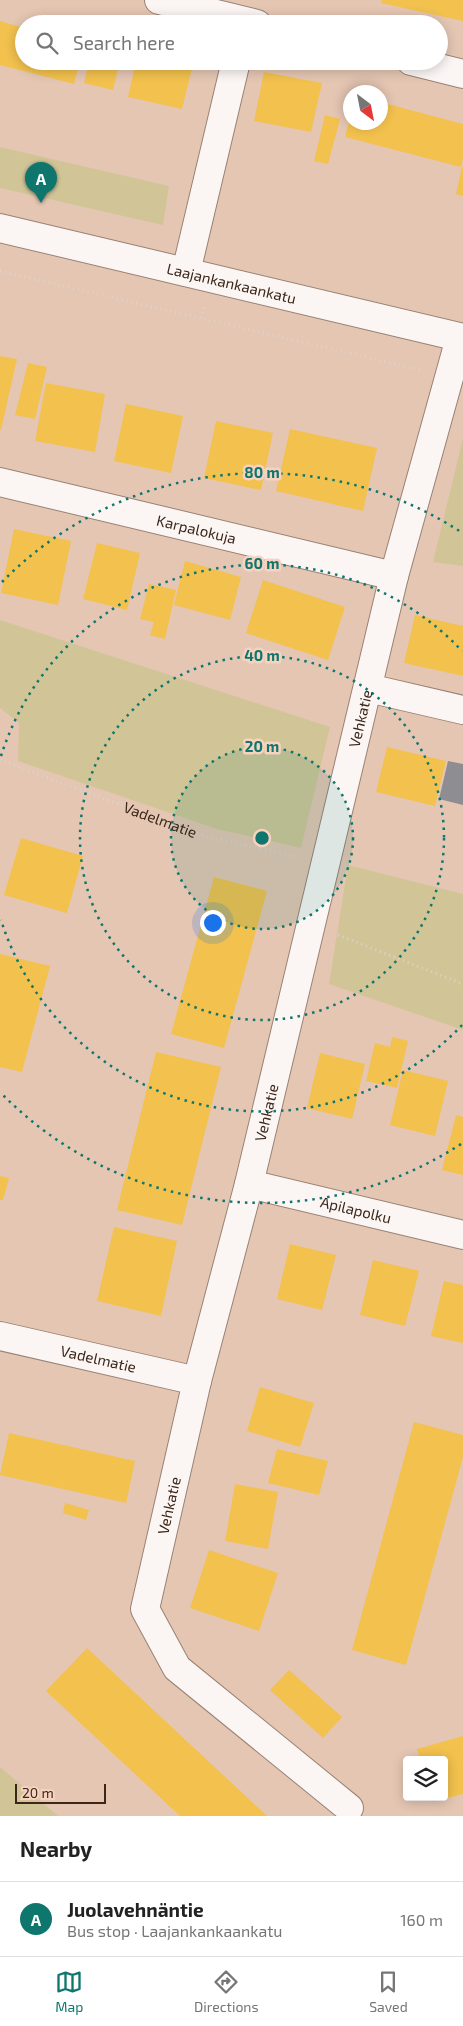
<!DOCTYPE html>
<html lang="en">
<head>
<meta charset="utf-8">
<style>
	:root { --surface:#fff; --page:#f6f6f6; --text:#222; --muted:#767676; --line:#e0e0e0; --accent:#0f766e }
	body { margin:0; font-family:"Exo 2",sans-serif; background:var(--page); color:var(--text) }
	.controls { position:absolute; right:15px; bottom:15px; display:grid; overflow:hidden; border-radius:5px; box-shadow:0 2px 12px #0003 }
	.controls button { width:45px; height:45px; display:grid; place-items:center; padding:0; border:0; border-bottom:1px solid var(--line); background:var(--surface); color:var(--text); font:25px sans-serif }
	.compass { position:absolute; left:343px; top:85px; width:45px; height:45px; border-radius:50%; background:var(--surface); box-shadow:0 2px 12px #0003; rotate:148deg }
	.scale { position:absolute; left:15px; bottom:12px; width:91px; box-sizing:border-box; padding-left:5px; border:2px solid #3c2619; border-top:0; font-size:14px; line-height:18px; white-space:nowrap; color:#3c2619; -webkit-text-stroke:4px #f7d3bf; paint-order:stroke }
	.you { position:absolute; left:212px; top:922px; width:18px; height:18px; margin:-12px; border:4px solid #fff; border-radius:50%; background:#1a73e8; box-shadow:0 0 0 8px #1a73e833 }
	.badge { display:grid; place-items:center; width:32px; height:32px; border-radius:50%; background:var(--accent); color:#fff; font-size:16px; font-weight:700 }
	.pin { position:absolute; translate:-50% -41px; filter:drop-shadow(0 1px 2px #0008) }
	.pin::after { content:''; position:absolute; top:26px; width:18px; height:15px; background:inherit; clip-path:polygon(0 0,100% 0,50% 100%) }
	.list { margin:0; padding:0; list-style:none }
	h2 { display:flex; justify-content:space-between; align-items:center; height:65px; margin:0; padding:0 20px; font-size:21px }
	h2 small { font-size:16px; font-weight:400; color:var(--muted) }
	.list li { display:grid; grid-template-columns:32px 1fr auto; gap:15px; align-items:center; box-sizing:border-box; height:75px; padding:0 20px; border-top:1px solid var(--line) }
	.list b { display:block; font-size:19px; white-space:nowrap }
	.list p { margin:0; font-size:16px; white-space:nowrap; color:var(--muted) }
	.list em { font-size:16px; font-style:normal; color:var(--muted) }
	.icon { flex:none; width:28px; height:28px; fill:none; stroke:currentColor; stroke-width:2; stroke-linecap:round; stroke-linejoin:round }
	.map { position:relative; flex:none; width:463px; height:1816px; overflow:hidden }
	.search { position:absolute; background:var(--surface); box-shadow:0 2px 12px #0003; left:15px; right:15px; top:15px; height:55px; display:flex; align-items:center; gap:12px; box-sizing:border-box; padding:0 18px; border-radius:28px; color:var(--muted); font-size:19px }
	.sheet { height:140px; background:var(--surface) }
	nav { display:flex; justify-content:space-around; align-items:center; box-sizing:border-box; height:70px; border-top:1px solid var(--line); background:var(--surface); font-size:14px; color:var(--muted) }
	nav a { display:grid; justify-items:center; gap:2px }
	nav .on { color:var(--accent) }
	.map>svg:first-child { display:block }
</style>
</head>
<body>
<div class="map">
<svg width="463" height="1816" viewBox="0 0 463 1816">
	<rect width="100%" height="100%" fill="#e5c6b3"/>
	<!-- green -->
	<g fill="#d1c597">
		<polygon points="0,147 169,186 163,225 0,188"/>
		<polygon points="463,438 463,566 433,562"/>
		<polygon points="0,620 330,727 301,848 217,829 18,761 19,723 0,708"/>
		<polygon points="348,865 463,894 463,1030 329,984"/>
		<polygon points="0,1767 58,1816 0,1816"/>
	</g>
	<!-- homes -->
	<g fill="#f2c14e">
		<polygon points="382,0 463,0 463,21 381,3"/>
		<polygon points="0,21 24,28 24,61 80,61 74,84 0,65"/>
		<polygon points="89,61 120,61 113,90 84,83"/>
		<polygon points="136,61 183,61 193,64 182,109 128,97"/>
		<polygon points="264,72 322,83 311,132 254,121"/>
		<polygon points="380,102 463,124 463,159 461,167 345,137 350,118 350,122 380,122"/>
		<polygon points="325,115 340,119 328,164 314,161"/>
		<polygon points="462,167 463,167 463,196 456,194"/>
		<polygon points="0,356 17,359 1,430 0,430"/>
		<polygon points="28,363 47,367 35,419 15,415"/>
		<polygon points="46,383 105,394 95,452 35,441"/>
		<polygon points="126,404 183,416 171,473 114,461"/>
		<polygon points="216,421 273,433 261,490 204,478"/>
		<polygon points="290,429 377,448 363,511 276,491"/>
		<polygon points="14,529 71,541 58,605 1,593"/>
		<polygon points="97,543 140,553 127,610 83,599"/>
		<polygon points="185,561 241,577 230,620 174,605"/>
		<polygon points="263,580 345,607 328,660 246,633"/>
		<polygon points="149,584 176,590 165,639 150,635 154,622 140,619"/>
		<polygon points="415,615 463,626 463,676 404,663"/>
		<polygon points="387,747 446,761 435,806 376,792"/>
		<polygon points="21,838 83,856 67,913 4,895"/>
		<polygon points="214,877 267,891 224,1048 171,1034"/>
		<polygon points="0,954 50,966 22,1072 0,1067"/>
		<polygon points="392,1037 408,1041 397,1088 366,1081 375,1043 390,1047"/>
		<polygon points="156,1052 221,1067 182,1225 117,1210"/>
		<polygon points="320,1053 365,1064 352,1119 307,1108"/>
		<polygon points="403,1070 448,1081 435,1136 390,1125"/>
		<polygon points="456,1115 463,1117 463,1175 442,1170"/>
		<polygon points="0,1176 9,1178 3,1200 0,1200"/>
		<polygon points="114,1227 177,1241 161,1316 97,1301"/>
		<polygon points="290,1244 336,1255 322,1310 277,1299"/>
		<polygon points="373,1260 419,1271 405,1326 360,1315"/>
		<polygon points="444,1281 463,1285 463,1343 431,1336"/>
		<polygon points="260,1387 314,1403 300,1447 247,1431"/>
		<polygon points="414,1422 463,1435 463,1457 406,1665 352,1650"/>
		<polygon points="9,1433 135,1461 126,1503 0,1475"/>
		<polygon points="277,1449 328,1461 319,1495 268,1483"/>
		<polygon points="235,1484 278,1492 268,1549 225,1541"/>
		<polygon points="65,1503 89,1510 86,1520 63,1513"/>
		<polygon points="209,1550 278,1573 259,1631 190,1608"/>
		<polygon points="87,1648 267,1816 180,1816 46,1691"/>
		<polygon points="289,1670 342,1717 323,1738 270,1690"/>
		<polygon points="463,1736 463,1794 432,1802 430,1797 444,1797 444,1760 420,1760 417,1749"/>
	</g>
	<!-- industry -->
	<polygon fill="#8d8d92" points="448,761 463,764 463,805 439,799"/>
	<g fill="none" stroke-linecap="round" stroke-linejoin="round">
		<defs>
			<g id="minor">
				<polyline points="159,0 257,24"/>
				<polyline points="411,61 463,74"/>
				<path id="s2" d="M 0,228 L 463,338"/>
				<polyline points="186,272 236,61"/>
				<path id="s3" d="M 0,482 L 394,576"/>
				<polyline points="368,688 463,710"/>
				<path id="s4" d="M 249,1184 L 463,1235"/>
				<path id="s5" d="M 0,1336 L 197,1381"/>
				<path id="s6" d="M 349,1808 L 177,1668 L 145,1609 L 197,1381 L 249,1184 L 394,576 L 460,338"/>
			</g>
		</defs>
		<!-- minor casing -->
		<use href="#minor" stroke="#998274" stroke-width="30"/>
		<!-- path -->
		<g stroke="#ddd3cc" stroke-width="3" stroke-dasharray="1 4" stroke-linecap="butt">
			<polyline points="0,271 421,370"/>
			<polyline points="201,318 204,307"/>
			<path id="s1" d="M 0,760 L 208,837 L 299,857"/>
			<polyline points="338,935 463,984"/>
		</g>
		<!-- minor -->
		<use href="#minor" stroke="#fbf6f4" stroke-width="28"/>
	</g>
	<!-- distance rings -->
	<circle cx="262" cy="838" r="91" fill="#0f766e" fill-opacity=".12"/>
	<g fill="none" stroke="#0f766e" stroke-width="2.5" stroke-dasharray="2.5 5">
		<circle cx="262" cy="838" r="91"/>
		<circle cx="262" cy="838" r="182"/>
		<path d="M462 1025A274 274 0 0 1 1 920M1 756A274 274 0 0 1 462 651"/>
		<path d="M461 1144A365 365 0 0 1 2 1094M2 582A365 365 0 0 1 461 532"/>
	</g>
	<g text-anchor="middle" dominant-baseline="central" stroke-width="5" stroke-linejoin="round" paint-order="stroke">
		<!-- street labels -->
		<g font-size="15" fill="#3c2619" stroke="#f7d3bf">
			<text stroke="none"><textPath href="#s2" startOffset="238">Laajankankaankatu</textPath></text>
			<text stroke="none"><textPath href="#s3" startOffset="202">Karpalokuja</textPath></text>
			<text stroke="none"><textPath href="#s6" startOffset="1205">Vehkatie</textPath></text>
			<text stroke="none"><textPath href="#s1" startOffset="171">Vadelmatie</textPath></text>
			<text stroke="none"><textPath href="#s6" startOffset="800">Vehkatie</textPath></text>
			<text stroke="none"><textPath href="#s4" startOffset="110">Apilapolku</textPath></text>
			<text stroke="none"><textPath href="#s5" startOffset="101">Vadelmatie</textPath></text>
			<text stroke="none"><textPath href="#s6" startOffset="395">Vehkatie</textPath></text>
		</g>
	</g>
	<circle cx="262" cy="838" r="8" fill="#0f766e" stroke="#f7d3bf" stroke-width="2.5"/>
	<g font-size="15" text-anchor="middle" font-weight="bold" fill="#0f766e" stroke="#f7d3bf" stroke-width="5" stroke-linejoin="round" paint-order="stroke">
		<text x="262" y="478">80 m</text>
		<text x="262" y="569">60 m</text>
		<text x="262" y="661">40 m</text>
		<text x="262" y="752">20 m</text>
	</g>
</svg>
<div class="controls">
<button><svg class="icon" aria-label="layers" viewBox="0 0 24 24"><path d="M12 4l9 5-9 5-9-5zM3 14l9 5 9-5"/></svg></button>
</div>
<svg class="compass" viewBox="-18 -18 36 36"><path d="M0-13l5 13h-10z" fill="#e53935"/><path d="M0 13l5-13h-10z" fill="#767676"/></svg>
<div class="scale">20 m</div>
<div class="you"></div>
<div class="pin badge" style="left:41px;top:203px">A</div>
<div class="search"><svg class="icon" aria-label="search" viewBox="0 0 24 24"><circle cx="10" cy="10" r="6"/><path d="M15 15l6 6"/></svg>Search here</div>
</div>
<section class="sheet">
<h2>Nearby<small></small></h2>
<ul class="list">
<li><span class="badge">A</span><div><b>Juolavehnäntie</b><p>Bus stop · Laajankankaankatu</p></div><em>160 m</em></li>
</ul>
</section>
<nav>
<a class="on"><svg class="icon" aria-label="map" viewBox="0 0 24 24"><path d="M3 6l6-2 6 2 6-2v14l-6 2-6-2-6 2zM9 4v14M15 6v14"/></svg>Map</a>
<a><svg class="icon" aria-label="directions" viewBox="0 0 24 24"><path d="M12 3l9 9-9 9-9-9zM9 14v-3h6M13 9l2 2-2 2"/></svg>Directions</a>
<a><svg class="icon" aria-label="saved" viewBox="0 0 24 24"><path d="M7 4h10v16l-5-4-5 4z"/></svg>Saved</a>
</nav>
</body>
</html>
